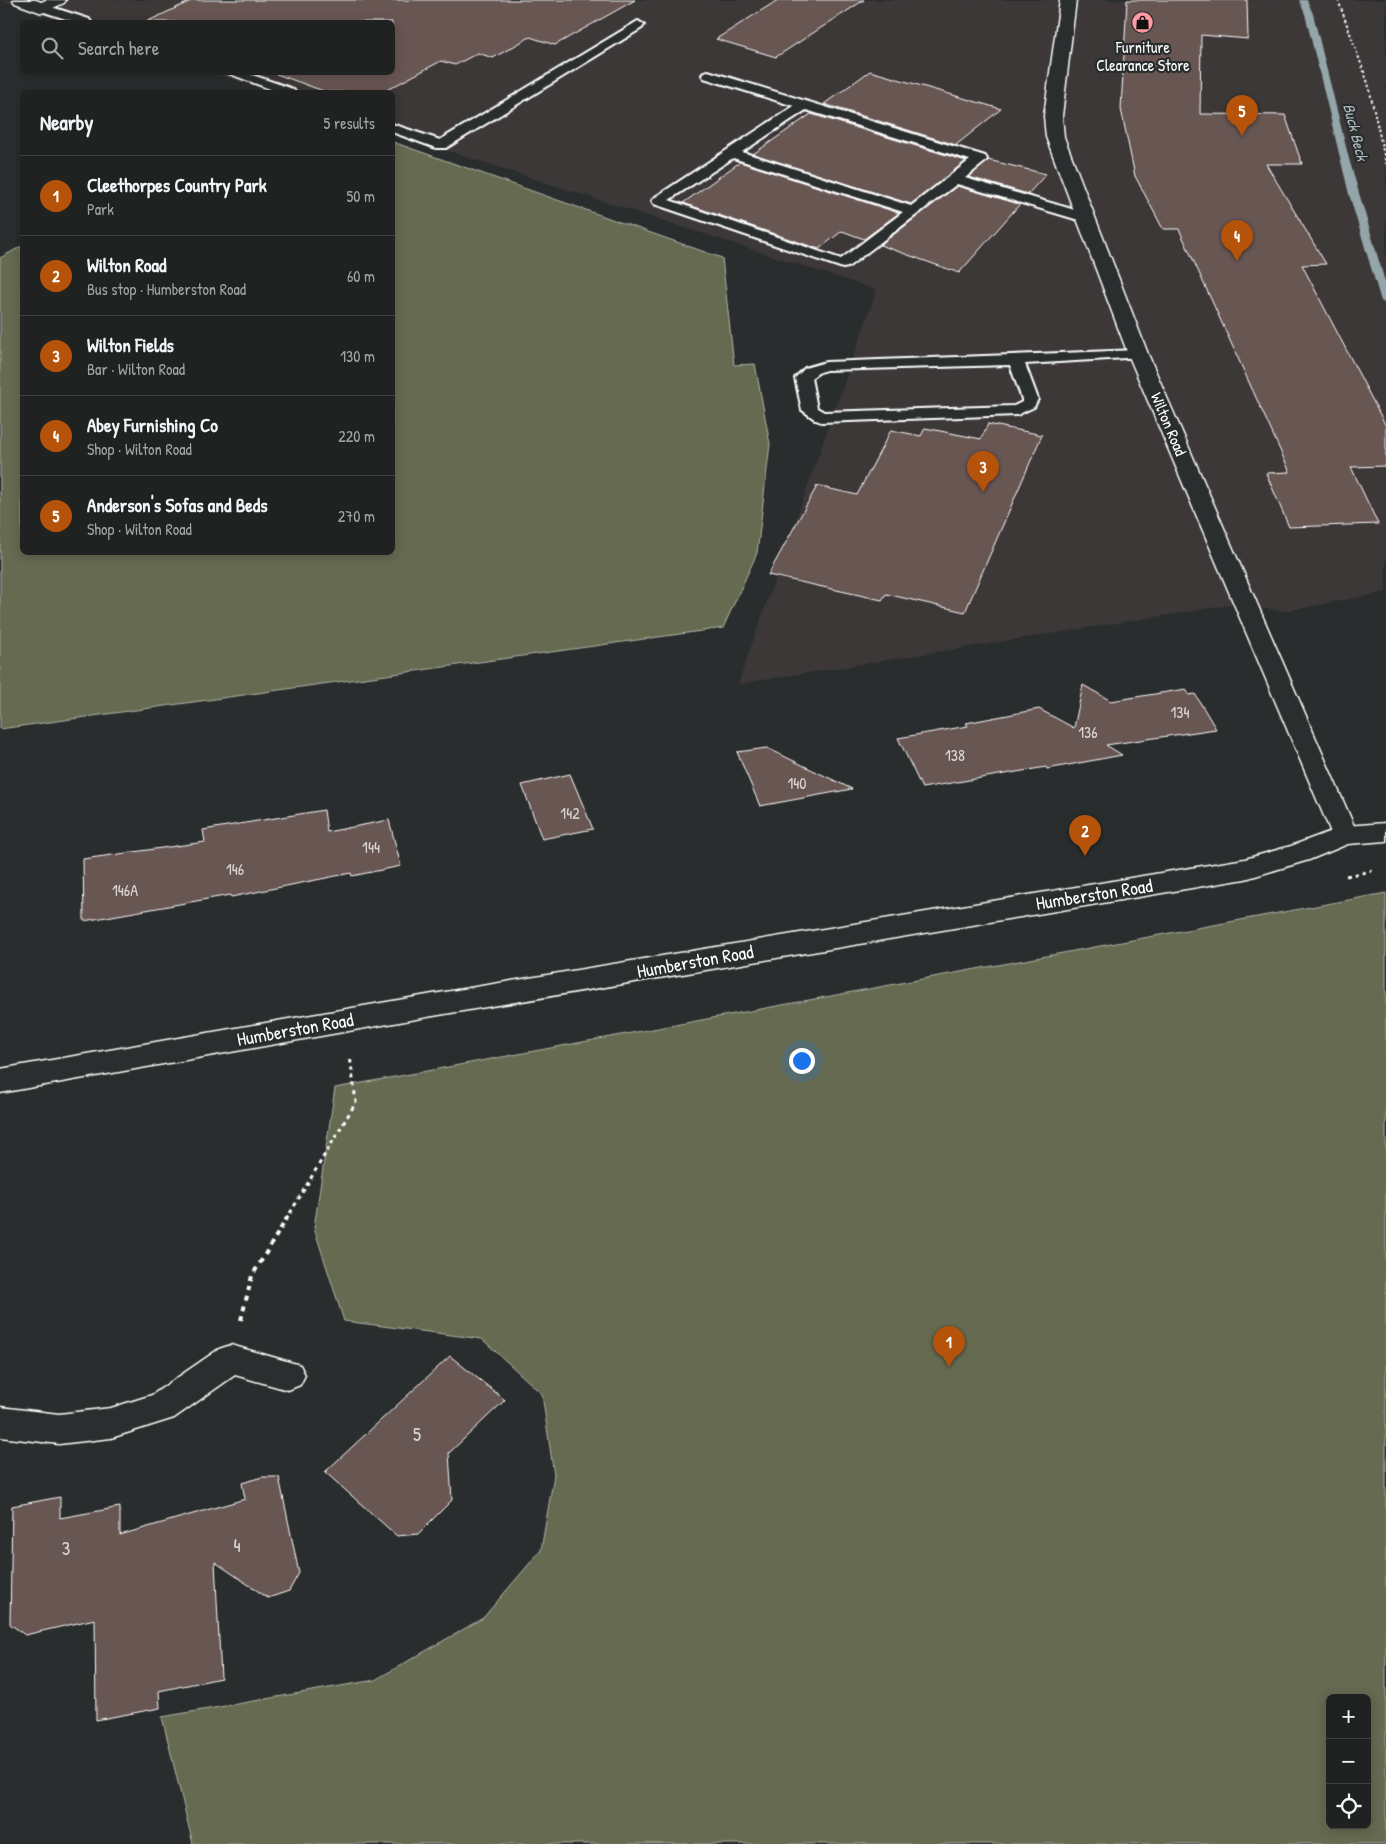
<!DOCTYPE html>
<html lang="en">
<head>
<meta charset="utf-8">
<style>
	:root { --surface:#202222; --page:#282a2a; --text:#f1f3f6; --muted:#a2a4a5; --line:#3d3f40; --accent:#b45309 }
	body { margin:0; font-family:"Patrick Hand",sans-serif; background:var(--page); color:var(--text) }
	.controls { position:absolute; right:15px; bottom:15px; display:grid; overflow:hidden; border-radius:8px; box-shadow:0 2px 12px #0003 }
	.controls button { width:45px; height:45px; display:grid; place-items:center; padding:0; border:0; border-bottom:1px solid var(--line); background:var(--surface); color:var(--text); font:25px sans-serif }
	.you { position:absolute; left:801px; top:1060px; width:18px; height:18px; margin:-12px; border:4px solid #fff; border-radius:50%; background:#1a73e8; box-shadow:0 0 0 8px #1a73e833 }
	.badge { display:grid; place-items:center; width:32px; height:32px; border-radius:50%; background:var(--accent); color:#fff; font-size:16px; font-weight:700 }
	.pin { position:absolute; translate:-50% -41px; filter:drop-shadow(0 1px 2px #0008) }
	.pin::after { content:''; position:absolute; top:26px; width:18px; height:15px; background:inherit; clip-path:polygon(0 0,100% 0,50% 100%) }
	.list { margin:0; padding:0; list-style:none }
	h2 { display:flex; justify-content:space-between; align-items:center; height:65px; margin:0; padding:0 20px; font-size:21px }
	h2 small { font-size:16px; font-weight:400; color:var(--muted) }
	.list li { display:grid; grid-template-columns:32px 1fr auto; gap:15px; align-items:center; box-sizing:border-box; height:80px; padding:0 20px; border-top:1px solid var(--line) }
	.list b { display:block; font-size:19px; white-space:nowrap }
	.list p { margin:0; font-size:16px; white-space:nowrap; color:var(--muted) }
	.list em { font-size:16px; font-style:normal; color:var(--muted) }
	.icon { flex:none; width:28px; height:28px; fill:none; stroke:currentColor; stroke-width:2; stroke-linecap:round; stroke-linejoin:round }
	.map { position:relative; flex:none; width:1386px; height:1844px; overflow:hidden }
	.search { position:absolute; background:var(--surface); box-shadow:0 2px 12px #0003; left:20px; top:20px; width:375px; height:55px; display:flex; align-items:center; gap:12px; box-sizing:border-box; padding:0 18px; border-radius:8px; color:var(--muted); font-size:19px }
	.panel { position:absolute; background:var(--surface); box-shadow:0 2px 12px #0003; left:20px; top:90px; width:375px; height:465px; border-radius:8px }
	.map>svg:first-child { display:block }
</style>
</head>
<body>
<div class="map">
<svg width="1386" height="1844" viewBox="0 0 1386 1844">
	<rect width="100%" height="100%" fill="#2a2d2e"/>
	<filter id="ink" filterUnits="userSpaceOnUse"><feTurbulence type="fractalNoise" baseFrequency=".02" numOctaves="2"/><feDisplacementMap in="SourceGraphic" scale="10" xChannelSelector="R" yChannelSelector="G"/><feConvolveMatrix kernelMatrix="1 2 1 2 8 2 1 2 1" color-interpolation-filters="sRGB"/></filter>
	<g filter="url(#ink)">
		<!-- built -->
		<polygon fill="#3d3939" points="0,0 1386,0 1386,592 1285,611 1229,605 738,684 877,290 393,133 392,92 273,92 213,73 392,72 392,22 64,22"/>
		<!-- green -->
		<g fill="#656b51" stroke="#b2b5a8" fill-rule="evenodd">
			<polygon points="393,142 722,258 734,365 755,364 770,444 757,553 723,628 0,729 0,258 22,246 22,552 392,552"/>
			<path d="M 1386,893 L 1386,1844 L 193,1844 L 162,1717 L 375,1680 L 483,1618 L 541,1550 L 554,1475 L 542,1394 L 482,1339 L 344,1321 L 314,1228 L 335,1088 ZM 1330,1698 L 1367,1698 L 1367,1825 L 1330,1825 Z"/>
		</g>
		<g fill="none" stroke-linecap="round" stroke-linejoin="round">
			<!-- stream -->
			<polygon fill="#94a6a9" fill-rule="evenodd" points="1299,0 1307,0 1313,14 1349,159 1386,285 1386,304 1381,301 1349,194 1305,14"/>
		</g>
		<!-- building -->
		<g fill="#685652" stroke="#fff">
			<polygon points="193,0 635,0 555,45 530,37 493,58 478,53 455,65 441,61 383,92 326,92 271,72 392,72 392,22 146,22"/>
			<polygon points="778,0 864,0 776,57 716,39"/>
			<polygon points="1127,0 1247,0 1248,39 1201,35 1200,114 1285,115 1302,164 1266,164 1326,264 1302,265 1386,426 1386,466 1351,467 1378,524 1289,527 1266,473 1290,472 1179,229 1163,229 1135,176 1121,109"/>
			<polygon points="870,71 1001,109 956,145 824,104"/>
			<polygon points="811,114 966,161 911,204 753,154"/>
			<polygon points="988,160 1046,174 1028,194 969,177"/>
			<polygon points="740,162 899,213 864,239 842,231 819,249 683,203"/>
			<polygon points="957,186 1020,204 959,273 880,245"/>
			<polygon points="988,424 1042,435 965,612 886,594 882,600 768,575 817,486 857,495 891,430 921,436 925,428 981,439"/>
			<polygon points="1083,685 1111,701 1186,689 1189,695 1195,694 1216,729 1106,745 1122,755 1047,769 1046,767 922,788 898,738 968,726 966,723 1039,709 1074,728"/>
			<polygon points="767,748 852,789 760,806 737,752"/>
			<polygon points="570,774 593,829 542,839 522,785"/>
			<polygon points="324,810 327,832 389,820 401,866 352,876 351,873 231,897 230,895 84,921 83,859 205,842 203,830"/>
			<polygon points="450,1356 505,1400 449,1453 452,1500 418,1534 397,1536 325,1472"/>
			<polygon points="262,1477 279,1477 299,1573 289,1591 268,1598 215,1562 221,1678 159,1691 160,1708 96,1720 95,1619 25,1635 10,1624 12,1506 60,1497 60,1518 120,1507 120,1535 245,1499 242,1483"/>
		</g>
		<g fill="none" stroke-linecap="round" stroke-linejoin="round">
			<defs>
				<g id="service">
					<polygon points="42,4 89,19 91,22 75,22 38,10 36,8"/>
					<polygon points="638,21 644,25 642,28 446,148 436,148 392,132 392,124 440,140"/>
					<path d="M 708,71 L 985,156 L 987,159 L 985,162 L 965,178 L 1092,215 L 1094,218 L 1092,221 L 1082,221 L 957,184 L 848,267 L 843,268 L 654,204 L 652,201 L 654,198 L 794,106 L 704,78 L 702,75 L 704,72 ZM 806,110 L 970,160 L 911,206 L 742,152 ZM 733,158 L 903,212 L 841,259 L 669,200 Z"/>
					<polygon points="225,72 244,72 293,89 295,92 278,92"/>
					<path d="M 1138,350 L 1143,351 L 1145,354 L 1143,357 L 1025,364 L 1038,399 L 1034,407 L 1017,415 L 821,422 L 816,420 L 802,410 L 795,378 L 805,368 L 826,362 ZM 1010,365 L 1022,399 L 1022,402 L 1014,406 L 824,412 L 817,408 L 811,378 L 818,373 L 826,370 Z"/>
				</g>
				<g id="minor">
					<polygon points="13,0 36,0 41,2 46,0 66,0 64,3 42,13 15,3"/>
					<polygon points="1060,0 1076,0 1062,116 1064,137 1148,354 1358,835 1354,842 1345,844 1336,842 1332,835 1128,354 1046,137 1044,116"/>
					<polygon points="231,1345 300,1365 305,1375 300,1385 288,1390 235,1375 174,1418 111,1438 59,1444 0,1437 0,1407 59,1414 111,1408 152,1395 219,1349"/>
				</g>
				<polygon id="primary" points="1386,823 1386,841 1348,844 1309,860 1245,879 433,1016 0,1093 0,1069 433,994 1245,859 1291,846 1345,826"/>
			</defs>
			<!-- service casing -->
			<use href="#service" stroke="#fff" stroke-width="4"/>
			<!-- minor casing -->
			<use href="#minor" stroke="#fff" stroke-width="3"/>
			<!-- primary casing -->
			<use href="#primary" stroke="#fff" stroke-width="3"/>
			<!-- path-far2 -->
			<polyline stroke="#fff" stroke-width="2" stroke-dasharray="2.5 2.5" stroke-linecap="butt" points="1338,0 1368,83 1386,164"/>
			<!-- path-far1 -->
			<g stroke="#fff" stroke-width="3" stroke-dasharray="4 4" stroke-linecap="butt">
				<polyline points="1346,876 1372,871"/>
				<polyline points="286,1220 356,1102 350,1056"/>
			</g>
			<!-- path -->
			<polyline stroke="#fff" stroke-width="4" stroke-dasharray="5 5" stroke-linecap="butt" points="241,1320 252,1276 287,1218"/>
			<!-- service -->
			<use href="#service" fill="#2a2d2e" fill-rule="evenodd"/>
			<!-- minor -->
			<use href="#minor" fill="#2a2d2e" fill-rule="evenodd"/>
			<!-- primary -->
			<use href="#primary" fill="#2a2d2e" fill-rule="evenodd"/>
		</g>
	</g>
	<!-- icons -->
	<defs>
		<symbol id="shop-disc" viewBox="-11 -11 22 22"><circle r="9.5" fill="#ff9aa2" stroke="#2a2d2e"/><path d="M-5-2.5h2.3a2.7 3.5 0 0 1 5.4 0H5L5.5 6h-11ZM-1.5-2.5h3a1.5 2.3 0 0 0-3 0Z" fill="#111"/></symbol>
	</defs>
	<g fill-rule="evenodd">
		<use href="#shop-disc" x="1130" y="10" width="25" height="25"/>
	</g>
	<g text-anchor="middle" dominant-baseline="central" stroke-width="4.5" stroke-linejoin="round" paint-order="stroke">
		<!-- far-poi labels -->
		<g font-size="16" fill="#fff" stroke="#2a2d2e">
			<text x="1143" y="47">Furniture<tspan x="1143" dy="18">Clearance Store</tspan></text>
		</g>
		<!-- far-water labels -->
		<g font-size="16" font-style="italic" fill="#aebcbe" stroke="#2a2d2e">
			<text transform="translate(1356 132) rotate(76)">Buck Beck</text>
		</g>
		<!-- far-street labels -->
		<g font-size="16" fill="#fff" stroke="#2a2d2e">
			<text transform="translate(1169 424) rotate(67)">Wilton Road</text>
		</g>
		<!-- number labels -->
		<g font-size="16" fill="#d9d5d4">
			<text x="1180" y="712">134</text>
			<text x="1088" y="732">136</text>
			<text x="955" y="755">138</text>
			<text x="797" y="783">140</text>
			<text x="570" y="813">142</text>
			<text x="371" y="847">144</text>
			<text x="235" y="869">146</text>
			<text x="125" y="890">146A</text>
		</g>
		<!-- street labels -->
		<g font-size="19" fill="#fff" stroke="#2a2d2e">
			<text transform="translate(1094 894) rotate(-9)">Humberston Road</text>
			<text transform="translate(695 961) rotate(-10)">Humberston Road</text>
			<text transform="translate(295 1029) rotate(-10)">Humberston Road</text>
		</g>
		<!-- near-number labels -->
		<g font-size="19" fill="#d9d5d4">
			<text x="417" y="1434">5</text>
			<text x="237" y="1545">4</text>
			<text x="66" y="1548">3</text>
		</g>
	</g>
</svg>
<div class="controls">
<button>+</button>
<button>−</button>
<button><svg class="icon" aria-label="locate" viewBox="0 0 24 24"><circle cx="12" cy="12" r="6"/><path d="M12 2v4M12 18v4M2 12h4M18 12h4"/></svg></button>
</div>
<div class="you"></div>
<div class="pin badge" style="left:949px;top:1367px">1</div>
<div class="pin badge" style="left:1085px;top:856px">2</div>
<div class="pin badge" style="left:983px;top:492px">3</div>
<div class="pin badge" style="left:1237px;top:261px">4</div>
<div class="pin badge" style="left:1242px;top:136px">5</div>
<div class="search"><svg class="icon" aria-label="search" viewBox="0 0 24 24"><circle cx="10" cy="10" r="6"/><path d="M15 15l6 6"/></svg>Search here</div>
<section class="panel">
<h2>Nearby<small>5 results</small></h2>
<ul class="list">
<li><span class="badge">1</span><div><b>Cleethorpes Country Park</b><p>Park</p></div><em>50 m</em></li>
<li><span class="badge">2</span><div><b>Wilton Road</b><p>Bus stop · Humberston Road</p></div><em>60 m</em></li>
<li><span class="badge">3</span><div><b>Wilton Fields</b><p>Bar · Wilton Road</p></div><em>130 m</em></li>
<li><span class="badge">4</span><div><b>Abey Furnishing Co</b><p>Shop · Wilton Road</p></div><em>220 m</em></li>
<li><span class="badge">5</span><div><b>Anderson's Sofas and Beds</b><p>Shop · Wilton Road</p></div><em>270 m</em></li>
</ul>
</section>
</div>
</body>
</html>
